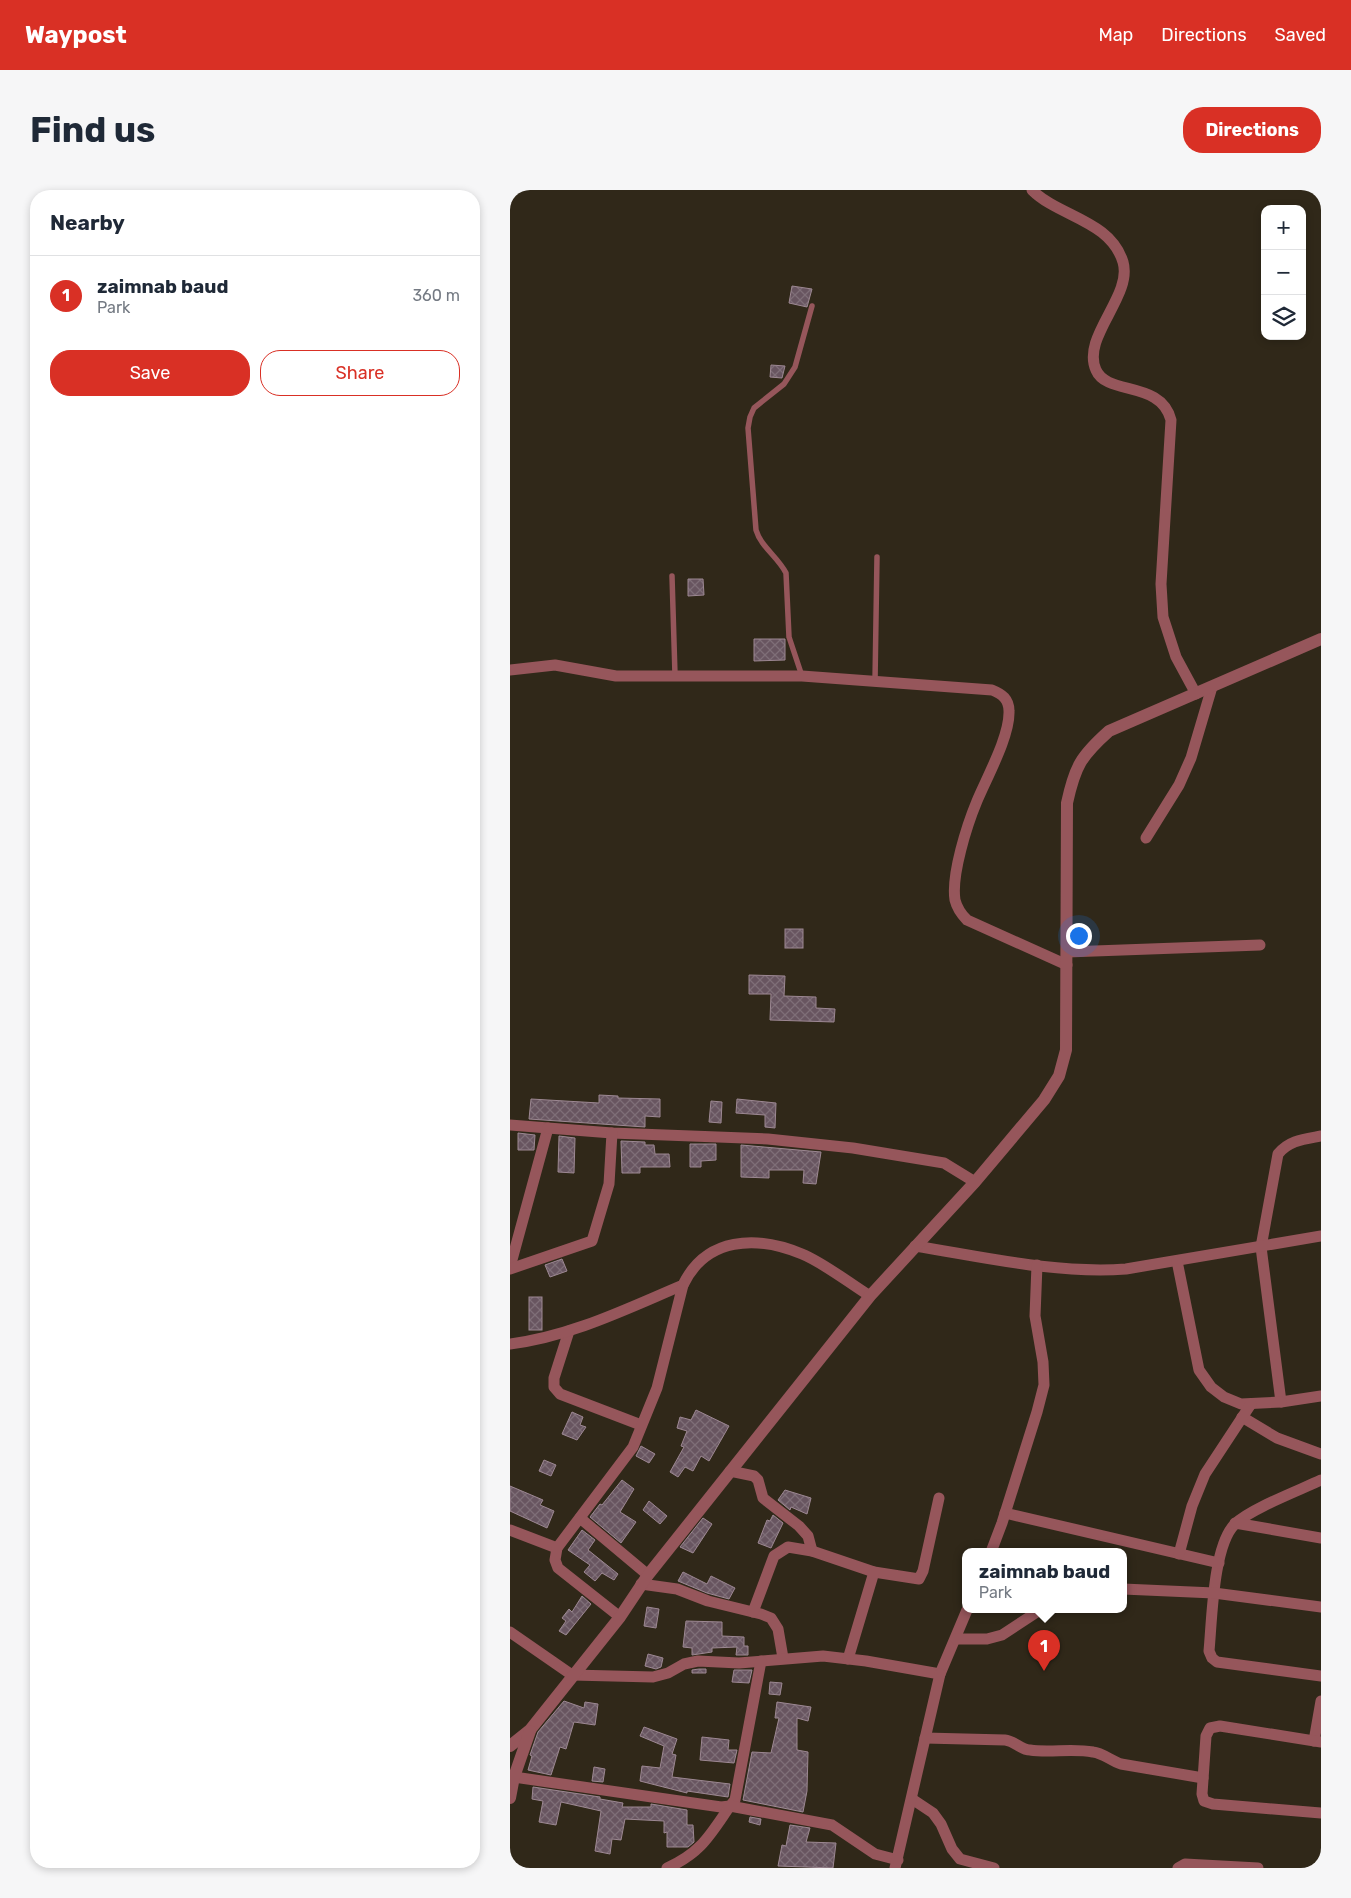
<!DOCTYPE html>
<html lang="en">
<head>
<meta charset="utf-8">
<style>
	:root { --surface:#fff; --page:#f6f6f7; --text:#1f2937; --muted:#747a83; --line:#e0e1e3; --accent:#d93025 }
	body { margin:0; font-family:Rubik,sans-serif; background:var(--page); color:var(--text) }
	.controls { position:absolute; right:15px; top:15px; display:grid; overflow:hidden; border-radius:10px; box-shadow:0 2px 8px #0003 }
	.controls button { width:45px; height:45px; display:grid; place-items:center; padding:0; border:0; border-bottom:1px solid var(--line); background:var(--surface); color:var(--text); font:25px sans-serif }
	.you { position:absolute; left:568px; top:745px; width:18px; height:18px; margin:-12px; border:4px solid #fff; border-radius:50%; background:#1a73e8; box-shadow:0 0 0 8px #1a73e833 }
	.badge { display:grid; place-items:center; width:32px; height:32px; border-radius:50%; background:var(--accent); color:#fff; font-size:16px; font-weight:700 }
	.pin { position:absolute; translate:-50% -41px; filter:drop-shadow(0 1px 2px #0008) }
	.pin::after { content:''; position:absolute; top:26px; width:18px; height:15px; background:inherit; clip-path:polygon(0 0,100% 0,50% 100%) }
	.popup { position:absolute; left:452px; top:1358px; width:165px; height:65px; box-sizing:border-box; display:grid; place-content:center; border-radius:10px; background:var(--surface); filter:drop-shadow(0 1px 4px #0005); font-size:16px; white-space:nowrap; color:var(--muted) }
	.popup b { font-size:19px; color:var(--text) }
	.popup::after { content:''; position:absolute; left:50%; top:100%; margin-left:-10px; border:10px solid transparent; border-top-color:var(--surface) }
	.list { margin:0; padding:0; list-style:none }
	h2 { display:flex; justify-content:space-between; align-items:center; height:65px; margin:0; padding:0 20px; font-size:21px }
	h2 small { font-size:16px; font-weight:400; color:var(--muted) }
	.list li { display:grid; grid-template-columns:32px 1fr auto; gap:15px; align-items:center; box-sizing:border-box; height:80px; padding:0 20px; border-top:1px solid var(--line) }
	.list b { display:block; font-size:19px; white-space:nowrap }
	.list p { margin:0; font-size:16px; white-space:nowrap; color:var(--muted) }
	.list em { font-size:16px; font-style:normal; color:var(--muted) }
	.actions { display:flex; gap:10px; padding:15px 20px }
	.actions a { flex:1; padding:11px 0; border:1px solid var(--accent); border-radius:20px; text-align:center; font-size:18px; color:var(--accent) }
	.actions .main { background:var(--accent); color:#fff }
	.icon { flex:none; width:28px; height:28px; fill:none; stroke:currentColor; stroke-width:2; stroke-linecap:round; stroke-linejoin:round }
	.map { position:relative; flex:none; width:811px; height:1678px; overflow:hidden; border-radius:20px }
	header { display:flex; align-items:center; gap:30px; box-sizing:border-box; height:70px; padding:0 25px; background:var(--accent); color:#fff }
	header strong { font-size:24px }
	nav { display:flex; gap:28px; margin-inline-start:auto; font-size:18px }
	.intro { display:flex; align-items:center; justify-content:space-between; box-sizing:border-box; height:120px; padding:0 30px }
	h1 { margin:0; font-size:35px }
	.button { padding:12px 22px; border-radius:20px; background:var(--accent); color:#fff; font-size:18px; font-weight:700 }
	main { display:flex; gap:30px; padding:0 30px }
	aside { flex:1; background:var(--surface); border-radius:20px; box-shadow:0 2px 8px #0003 }
	.map>svg:first-child { display:block }
</style>
</head>
<body>
<header>
<strong>Waypost</strong>
<nav><a>Map</a><a>Directions</a><a>Saved</a></nav>
</header>
<div class="intro"><h1>Find us</h1><a class="button">Directions</a></div>
<main>
<aside>
<h2>Nearby<small></small></h2>
<ul class="list">
<li><span class="badge">1</span><div><b>zaimnab baud</b><p>Park</p></div><em>360 m</em></li>
</ul>
<div class="actions"><a class="main">Save</a><a>Share</a></div>
</aside>
<div class="map">
<svg width="811" height="1678" viewBox="0 0 811 1678">
	<defs>
		<pattern id="building-cross-hatch" width="8" height="8" patternUnits="userSpaceOnUse" patternTransform="scale(1.25)"><rect width="8" height="8" fill="#685560"/><path d="M0 0l8 8M0 8l8-8" fill="none" stroke="#7e6e77"/></pattern>
	</defs>
	<rect width="100%" height="100%" fill="#302819"/>
	<!-- building -->
	<g fill="url(#building-cross-hatch)" stroke="#9d8893">
		<polygon points="282,96 302,99 297,117 279,113"/>
		<polygon points="261,175 275,176 272,188 260,187"/>
		<polygon points="178,389 193,389 194,405 178,406"/>
		<polygon points="244,449 275,449 275,470 244,471"/>
		<rect x="275" y="739" width="18" height="19"/>
		<polygon points="239,785 275,786 274,806 306,807 306,818 325,819 324,832 260,830 261,804 239,804"/>
		<polygon points="89,905 108,906 108,908 150,909 150,927 135,926 135,937 19,929 21,909 89,913"/>
		<polygon points="227,909 266,913 265,938 255,937 255,925 226,923"/>
		<polygon points="201,911 212,912 211,933 199,932"/>
		<polygon points="8,943 25,945 24,960 8,960"/>
		<polygon points="49,946 65,948 64,983 48,982"/>
		<polygon points="111,951 135,952 135,955 144,955 145,964 159,964 160,977 130,977 130,983 112,983"/>
		<polygon points="180,954 206,954 206,970 191,971 191,977 180,977"/>
		<polygon points="231,955 311,962 306,994 293,993 294,980 259,980 259,988 231,987"/>
		<polygon points="52,1069 57,1081 40,1087 35,1075"/>
		<rect x="19" y="1107" width="13" height="33"/>
		<polygon points="186,1220 219,1236 199,1271 191,1266 183,1281 175,1277 168,1287 160,1282 174,1257 171,1256 177,1241 167,1238 170,1227 181,1230"/>
		<polygon points="62,1222 73,1227 70,1235 76,1237 67,1250 52,1244"/>
		<polygon points="131,1256 145,1264 139,1273 126,1266"/>
		<polygon points="34,1270 46,1275 41,1286 29,1281"/>
		<polygon points="112,1290 124,1299 110,1322 126,1332 111,1353 80,1327 90,1314 92,1315"/>
		<polygon points="0,1296 33,1310 30,1315 44,1321 37,1338 0,1321"/>
		<polygon points="275,1300 301,1308 297,1324 281,1317 280,1320 268,1310"/>
		<polygon points="139,1311 157,1326 150,1334 133,1320"/>
		<polygon points="263,1325 273,1333 261,1358 248,1353 257,1330 260,1331"/>
		<polygon points="193,1328 202,1334 183,1363 170,1357"/>
		<polygon points="72,1340 85,1350 78,1360 108,1384 104,1390 92,1383 85,1391 74,1382 80,1375 58,1360"/>
		<polygon points="173,1382 197,1394 201,1386 225,1398 219,1409 197,1403 168,1391"/>
		<polygon points="72,1406 81,1414 56,1445 49,1441 56,1431 52,1428 59,1419 62,1422"/>
		<polygon points="137,1417 149,1419 146,1438 134,1436"/>
		<polygon points="176,1431 212,1432 212,1446 234,1447 234,1456 238,1456 238,1465 226,1465 227,1457 202,1458 202,1462 182,1465 182,1458 173,1457"/>
		<polygon points="138,1464 153,1468 151,1477 146,1479 135,1476"/>
		<polygon points="189,1479 196,1479 196,1483 182,1483 182,1480"/>
		<polygon points="224,1480 242,1480 239,1493 222,1492"/>
		<polygon points="260,1492 272,1493 270,1505 259,1504"/>
		<polygon points="54,1511 74,1518 75,1512 88,1514 85,1535 64,1532 56,1559 50,1557 41,1585 18,1580 22,1566 20,1565 28,1542"/>
		<polygon points="267,1512 301,1517 298,1531 287,1528 287,1560 298,1562 297,1601 293,1622 233,1610 242,1562 261,1563 269,1528 265,1528"/>
		<polygon points="134,1537 167,1549 162,1564 166,1565 162,1587 220,1594 218,1607 177,1601 177,1603 130,1591 132,1576 150,1578 154,1556 130,1546"/>
		<polygon points="192,1547 219,1550 218,1560 227,1560 224,1573 190,1570"/>
		<polygon points="84,1577 95,1579 93,1592 82,1591"/>
		<polygon points="23,1597 90,1607 90,1609 113,1613 112,1617 141,1617 141,1614 177,1620 177,1635 183,1635 184,1652 178,1657 157,1657 157,1642 154,1643 154,1631 115,1629 111,1650 102,1649 100,1664 85,1661 91,1621 51,1612 46,1635 29,1632 33,1611 22,1609"/>
		<polygon points="240,1627 251,1629 250,1635 239,1632"/>
		<polygon points="280,1635 300,1638 296,1652 326,1653 323,1678 268,1676 272,1655 276,1656"/>
	</g>
	<g fill="none" stroke-linecap="round" stroke-linejoin="round">
		<!-- service -->
		<g stroke="#96565b" stroke-width="5.5">
			<polyline points="162,386 165,485"/>
			<path d="M 292,486 L 279,447 L 276,383 C 268,367 251,357 246,340 L 238,238 L 240,227 L 244,218 L 274,194 L 285,177 L 302,116"/>
			<polyline points="365,491 367,367"/>
		</g>
		<!-- minor -->
		<g stroke="#96565b" stroke-width="11">
			<path d="M 522,0 C 549,27 600,30 613,72 C 623,106 571,147 586,180 C 597,206 651,190 661,230 L 651,394 L 653,427 L 666,467 L 686,504"/>
			<path d="M 0,480 L 45,475 L 106,486 L 292,486 L 482,500 C 492,504 499,509 499,521 C 500,546 477,587 467,611 C 457,635 441,685 445,710 C 447,718 451,724 457,730 L 557,775"/>
			<polyline points="636,648 669,595 681,568 702,497"/>
			<polyline points="557,762 750,755"/>
			<polyline points="0,935 38,938 0,1077"/>
			<polyline points="38,938 102,943 258,949 343,958 434,973 465,992"/>
			<path d="M 811,946 C 795,949 779,950 768,964 L 751,1057 L 771,1212 L 811,1206"/>
			<path d="M 405,1056 C 474,1067 545,1084 616,1079 L 811,1046"/>
			<polyline points="667,1071 689,1180 701,1197 714,1207 731,1214 771,1212"/>
			<polyline points="0,1079 82,1051 99,994 102,943"/>
			<polyline points="59,1141 44,1188 44,1197 50,1204 131,1235"/>
			<path d="M 0,1154 C 62,1146 116,1119 173,1095 C 196,1047 246,1045 292,1064 C 314,1073 339,1093 360,1106"/>
			<polyline points="732,1227 767,1248 811,1264"/>
			<polyline points="220,1281 244,1286 248,1290 253,1308 289,1336 298,1346 302,1361"/>
			<path d="M 811,1290 C 790,1300 740,1319 725,1334 C 703,1355 702,1430 699,1461 L 702,1468 L 707,1472 L 811,1486"/>
			<polyline points="495,1323 709,1373"/>
			<polyline points="70,1328 138,1385"/>
			<polyline points="725,1333 811,1348"/>
			<polyline points="0,1340 47,1358"/>
			<polyline points="481,1362 492,1333 527,1222 534,1195 533,1172 525,1126 527,1075"/>
			<polyline points="669,1364 682,1316 695,1284 741,1214"/>
			<polyline points="131,1394 167,1399 198,1411 251,1424 261,1428 268,1439 273,1468"/>
			<polyline points="613,1399 704,1403 811,1417"/>
			<polyline points="243,1422 264,1366 278,1357 302,1361 364,1382 409,1389 413,1381 429,1308"/>
			<polyline points="110,1427 48,1378 45,1370 47,1358 123,1257 147,1198 173,1095"/>
			<polyline points="0,1442 62,1485 143,1487 158,1483 174,1474 188,1471 229,1473 313,1466 356,1471 430,1484 457,1420"/>
			<polyline points="446,1449 477,1449 492,1445 530,1420"/>
			<polyline points="338,1469 364,1382"/>
			<path d="M 415,1548 L 495,1550 C 505,1551 511,1560 520,1560 C 540,1563 562,1558 583,1562 C 593,1563 601,1571 611,1574 L 693,1588"/>
			<polyline points="804,1551 811,1511"/>
			<polyline points="811,1552 710,1536 700,1538 696,1546 692,1604 694,1611 703,1614 811,1623"/>
			<polyline points="4,1587 211,1617 220,1616 225,1610 251,1471"/>
			<polyline points="402,1609 423,1623 431,1634 442,1659 450,1669 484,1678"/>
			<path d="M 157,1678 C 191,1663 200,1645 220,1616 L 322,1635 L 365,1664 L 388,1670"/>
			<polyline points="385,1678 430,1484"/>
			<polyline points="668,1678 675,1674 748,1678"/>
		</g>
		<!-- tertiary -->
		<g stroke="#96565b" stroke-width="12">
			<path d="M 0,1556 L 20,1540 L 110,1427 L 138,1385 L 360,1106 L 465,992 L 534,910 L 549,886 L 556,860 L 557,613 C 565,576 571,566 599,541 L 811,449"/>
			<polyline points="0,1608 4,1587 20,1541"/>
		</g>
	</g>
</svg>
<div class="controls">
<button>+</button>
<button>−</button>
<button><svg class="icon" aria-label="layers" viewBox="0 0 24 24"><path d="M12 4l9 5-9 5-9-5zM3 14l9 5 9-5"/></svg></button>
</div>
<div class="you"></div>
<div class="pin badge" style="left:534px;top:1481px">1</div>
<div class="popup"><b>zaimnab baud</b>Park</div>
</div>
</main>
</body>
</html>
